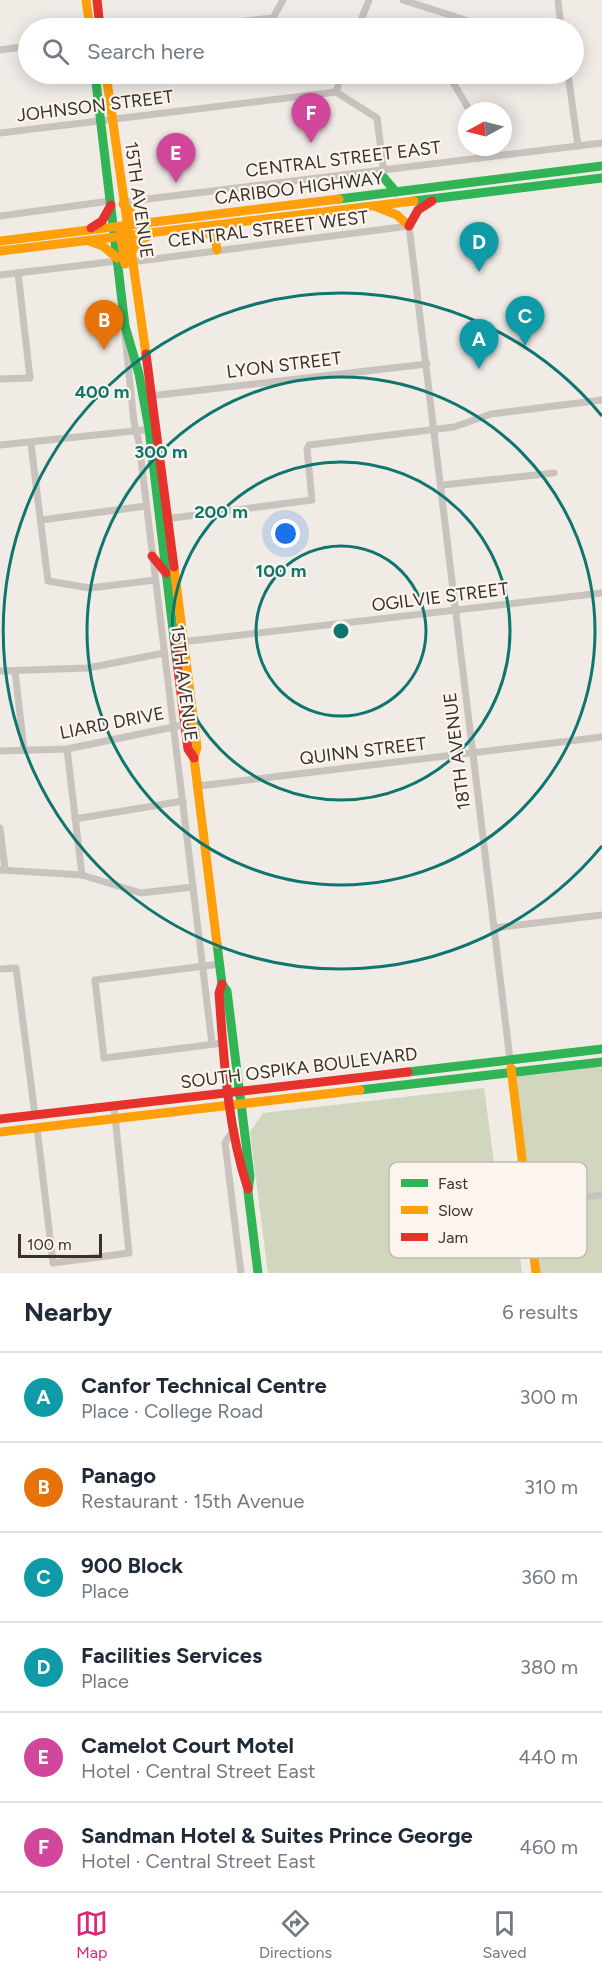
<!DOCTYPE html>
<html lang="en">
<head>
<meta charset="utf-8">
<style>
	:root { --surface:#fff; --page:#f6f6f7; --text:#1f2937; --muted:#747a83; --line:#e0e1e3; --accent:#db2777 }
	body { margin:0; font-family:Figtree,sans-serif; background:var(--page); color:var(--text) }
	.compass { position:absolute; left:458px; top:102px; width:54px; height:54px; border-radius:50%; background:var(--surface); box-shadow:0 3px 15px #0003; rotate:263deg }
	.scale { position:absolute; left:18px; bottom:15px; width:84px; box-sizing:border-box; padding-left:6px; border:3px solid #3b302b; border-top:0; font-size:16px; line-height:21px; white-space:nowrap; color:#3b302b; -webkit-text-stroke:4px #fbf5ee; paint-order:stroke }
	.you { position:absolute; left:286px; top:534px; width:21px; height:21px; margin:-15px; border:4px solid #fff; border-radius:50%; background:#1a73e8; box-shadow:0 0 0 9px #1a73e833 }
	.badge { display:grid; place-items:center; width:39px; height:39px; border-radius:50%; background:var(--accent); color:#fff; font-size:20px; font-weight:700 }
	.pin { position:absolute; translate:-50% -50px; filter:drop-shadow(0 2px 3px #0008) }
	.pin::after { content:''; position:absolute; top:32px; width:21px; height:18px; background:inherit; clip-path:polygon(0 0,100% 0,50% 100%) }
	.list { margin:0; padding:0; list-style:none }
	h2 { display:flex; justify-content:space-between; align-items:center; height:78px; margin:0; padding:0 24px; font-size:26px }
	h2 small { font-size:20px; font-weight:400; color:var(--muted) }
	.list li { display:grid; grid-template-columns:39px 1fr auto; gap:18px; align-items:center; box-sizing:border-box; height:90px; padding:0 24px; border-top:2px solid var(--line) }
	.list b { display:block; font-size:22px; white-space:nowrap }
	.list p { margin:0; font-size:20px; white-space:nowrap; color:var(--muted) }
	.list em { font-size:20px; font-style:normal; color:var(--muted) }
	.icon { flex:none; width:33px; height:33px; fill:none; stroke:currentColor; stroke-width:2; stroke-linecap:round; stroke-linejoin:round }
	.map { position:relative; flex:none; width:602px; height:1273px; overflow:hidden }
	.search { position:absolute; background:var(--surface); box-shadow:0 3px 15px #0003; left:18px; right:18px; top:18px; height:66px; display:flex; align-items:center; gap:15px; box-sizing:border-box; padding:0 21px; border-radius:33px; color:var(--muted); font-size:22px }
	.sheet { height:618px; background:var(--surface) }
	nav { display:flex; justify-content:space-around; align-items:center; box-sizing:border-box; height:84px; border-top:2px solid var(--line); background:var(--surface); font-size:16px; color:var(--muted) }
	nav a { display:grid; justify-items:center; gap:3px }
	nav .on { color:var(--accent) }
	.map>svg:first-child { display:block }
</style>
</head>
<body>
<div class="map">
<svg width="602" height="1273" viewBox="0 0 602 1273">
	<rect width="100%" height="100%" fill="#f0ebe5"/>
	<!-- green -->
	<g fill="#d1d6bf">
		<polygon points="602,1062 602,1273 537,1273 512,1073"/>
		<polygon points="484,1088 503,1230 517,1229 522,1273 268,1273 250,1132 263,1113"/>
	</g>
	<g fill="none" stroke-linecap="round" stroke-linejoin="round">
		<!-- street -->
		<g stroke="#c9c3be" stroke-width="7">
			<polyline points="403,0 490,28"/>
			<polyline points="558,0 561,28"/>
			<polyline points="181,28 273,18 283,0"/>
			<polyline points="358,28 369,0"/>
			<polyline points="455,28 459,18"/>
			<polyline points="0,50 28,46"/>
			<polyline points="448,74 470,111"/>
			<polyline points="568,74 578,146"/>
			<polyline points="336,92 377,118 384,174"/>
			<polyline points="336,92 342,74"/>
			<polyline points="0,133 336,92"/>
			<polyline points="479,147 480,158"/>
			<polyline points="123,202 602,143"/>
			<polyline points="0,216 110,201"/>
			<polyline points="131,262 409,226 510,1060"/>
			<polyline points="0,275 118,261"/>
			<polyline points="125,335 134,422 139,443 212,1044"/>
			<polyline points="0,379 30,378 18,273"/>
			<polyline points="150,396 427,364"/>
			<polyline points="31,444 48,581 90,588 155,580"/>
			<polyline points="0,445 153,429"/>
			<polyline points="442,485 554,473"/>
			<polyline points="165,519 312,500 307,449 309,445 454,427 491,414 602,400"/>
			<polyline points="41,520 146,506"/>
			<polyline points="181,642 602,593"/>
			<polyline points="0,671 88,668 164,653"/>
			<polyline points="15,671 24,750"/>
			<polyline points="67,749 82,875"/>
			<polyline points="0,751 67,749 188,724"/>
			<polyline points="198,786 602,737"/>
			<polyline points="75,819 183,801"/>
			<polyline points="0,828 5,869"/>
			<polyline points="0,870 82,875 141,893 193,887"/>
			<polyline points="494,928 602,915"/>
			<polyline points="220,964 95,980 104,1058 223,1043"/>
			<polyline points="0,969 16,968 35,1115"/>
			<polyline points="37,1128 53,1263 129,1253 114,1106"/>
			<polyline points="234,1129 225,1143 241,1273"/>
			<polyline points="527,1204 602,1195"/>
		</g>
		<!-- fast -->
		<g stroke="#30b455" stroke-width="9">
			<polyline points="95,74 125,326 139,374 149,429 174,638"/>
			<polyline points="384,178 396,192"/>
			<polyline points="339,199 602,166"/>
			<polyline points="414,201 602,178"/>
			<polyline points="217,944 222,984 227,991 250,1176 248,1192 258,1273"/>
			<polyline points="408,1072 602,1049"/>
			<polyline points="360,1090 602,1062"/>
		</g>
		<!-- slow -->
		<g stroke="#ff9f0a" stroke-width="9">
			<polyline points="86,0 90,28"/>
			<polyline points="106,74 146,354"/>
			<polyline points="123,204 136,218 147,220"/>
			<polyline points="377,207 397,215 409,226"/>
			<polyline points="196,227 215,238 217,250"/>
			<polyline points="120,231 125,264"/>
			<polyline points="0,241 339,199"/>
			<polyline points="89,241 103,246 117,258"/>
			<polyline points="0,251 414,201"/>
			<polyline points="130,254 139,241 150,235"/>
			<polyline points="174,567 197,747 194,758 217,944"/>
			<polyline points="511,1068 536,1273"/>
			<polyline points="0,1132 360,1090"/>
		</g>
		<!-- jam -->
		<g stroke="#e5322d" stroke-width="9">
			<polyline points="97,0 100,28"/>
			<polyline points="409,226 418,210 432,201"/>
			<polyline points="91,228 102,221 111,205"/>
			<polyline points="146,354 174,567"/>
			<polyline points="152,556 166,573"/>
			<polyline points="174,638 188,749 194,758"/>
			<path d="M 222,984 L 219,993 C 224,1059 227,1126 248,1189"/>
			<polyline points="0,1119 408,1072"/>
		</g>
	</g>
	<!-- distance rings -->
	<g fill="none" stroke="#0f766e" stroke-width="3">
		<circle cx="341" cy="631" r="85"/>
		<circle cx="341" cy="631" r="169"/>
		<circle cx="341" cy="631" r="254"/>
		<path d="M602 846A338 338 0 1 1 602 416"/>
	</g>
	<g text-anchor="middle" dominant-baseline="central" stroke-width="4.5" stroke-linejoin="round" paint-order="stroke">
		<!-- street labels -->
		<g font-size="18" fill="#3b302b" stroke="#fbf5ee">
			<text transform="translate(95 106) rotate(-7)">JOHNSON STREET</text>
			<text transform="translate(343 159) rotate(-7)">CENTRAL STREET EAST</text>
			<text transform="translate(299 188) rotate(-7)">CARIBOO HIGHWAY</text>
			<text transform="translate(139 200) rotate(82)">15TH AVENUE</text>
			<text transform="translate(268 229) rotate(-7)">CENTRAL STREET WEST</text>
			<text transform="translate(284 365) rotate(-7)">LYON STREET</text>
			<text transform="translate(440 597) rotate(-7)">OGILVIE STREET</text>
			<text transform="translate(184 683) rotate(83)">15TH AVENUE</text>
			<text transform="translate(112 723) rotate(-11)">LIARD DRIVE</text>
			<text transform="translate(363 751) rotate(-7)">QUINN STREET</text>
			<text transform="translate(457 751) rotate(-97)">18TH AVENUE</text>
			<text transform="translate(299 1068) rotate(-7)">SOUTH OSPIKA BOULEVARD</text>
		</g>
	</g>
	<!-- legend -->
	<rect x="389" y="1162" width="198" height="96" rx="9" fill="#fbf5ee" stroke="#c1bab4" stroke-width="1.5"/>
	<rect x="401" y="1179" width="27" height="8" fill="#30b455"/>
	<rect x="401" y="1206" width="27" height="8" fill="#ff9f0a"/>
	<rect x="401" y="1233" width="27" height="8" fill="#e5322d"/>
	<g font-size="16" fill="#3b302b">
		<text x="438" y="1189">Fast</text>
		<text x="438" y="1216">Slow</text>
		<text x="438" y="1243">Jam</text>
	</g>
	<circle cx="341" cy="631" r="9" fill="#0f766e" stroke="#fbf5ee" stroke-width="3"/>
	<g font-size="18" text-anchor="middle" font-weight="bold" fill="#0f766e" stroke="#fbf5ee" stroke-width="4.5" stroke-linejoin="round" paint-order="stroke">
		<text x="102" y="398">400 m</text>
		<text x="161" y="458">300 m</text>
		<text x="221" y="518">200 m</text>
		<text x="281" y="577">100 m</text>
	</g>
</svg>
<svg class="compass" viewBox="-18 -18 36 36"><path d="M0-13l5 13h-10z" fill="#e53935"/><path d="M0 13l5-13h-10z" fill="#747a83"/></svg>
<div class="scale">100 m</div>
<div class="you"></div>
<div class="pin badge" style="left:479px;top:369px;background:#0f9aa8">A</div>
<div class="pin badge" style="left:104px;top:350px;background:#e8710a">B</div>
<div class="pin badge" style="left:525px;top:346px;background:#0f9aa8">C</div>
<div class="pin badge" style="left:479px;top:272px;background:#0f9aa8">D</div>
<div class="pin badge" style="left:176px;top:183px;background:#d1479c">E</div>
<div class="pin badge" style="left:311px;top:143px;background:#d1479c">F</div>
<div class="search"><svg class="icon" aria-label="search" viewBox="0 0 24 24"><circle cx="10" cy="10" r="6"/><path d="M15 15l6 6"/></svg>Search here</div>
</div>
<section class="sheet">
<h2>Nearby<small>6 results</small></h2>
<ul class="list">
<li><span class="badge" style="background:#0f9aa8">A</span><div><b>Canfor Technical Centre</b><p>Place · College Road</p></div><em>300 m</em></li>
<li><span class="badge" style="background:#e8710a">B</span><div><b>Panago</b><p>Restaurant · 15th Avenue</p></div><em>310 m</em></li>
<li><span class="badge" style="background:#0f9aa8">C</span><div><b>900 Block</b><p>Place</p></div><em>360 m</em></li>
<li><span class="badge" style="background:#0f9aa8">D</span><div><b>Facilities Services</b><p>Place</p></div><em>380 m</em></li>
<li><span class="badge" style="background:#d1479c">E</span><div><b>Camelot Court Motel</b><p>Hotel · Central Street East</p></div><em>440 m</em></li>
<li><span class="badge" style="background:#d1479c">F</span><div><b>Sandman Hotel &amp; Suites Prince George</b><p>Hotel · Central Street East</p></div><em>460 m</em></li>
</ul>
</section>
<nav>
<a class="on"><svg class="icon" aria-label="map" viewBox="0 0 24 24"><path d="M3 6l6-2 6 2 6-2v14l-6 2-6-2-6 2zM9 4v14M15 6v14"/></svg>Map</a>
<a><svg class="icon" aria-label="directions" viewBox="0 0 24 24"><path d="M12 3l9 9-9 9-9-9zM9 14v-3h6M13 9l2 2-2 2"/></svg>Directions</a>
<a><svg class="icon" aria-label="saved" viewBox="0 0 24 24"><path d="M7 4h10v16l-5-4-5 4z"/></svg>Saved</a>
</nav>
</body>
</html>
